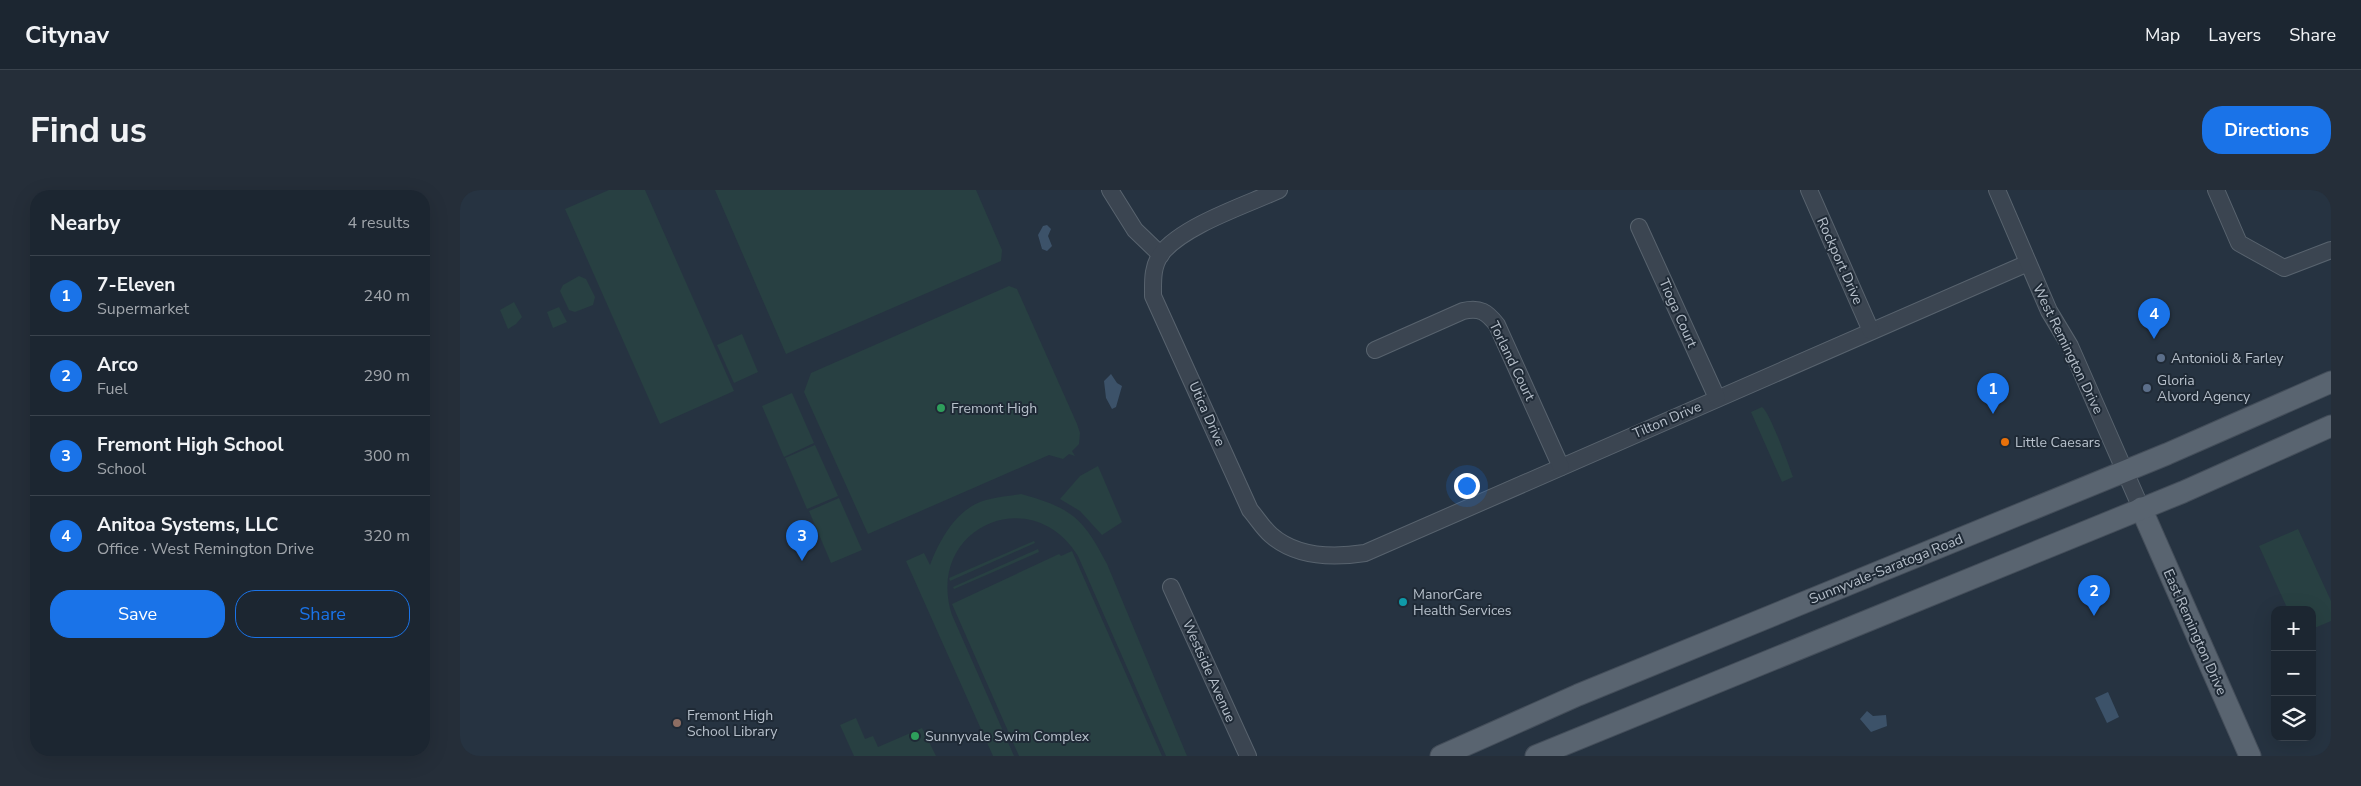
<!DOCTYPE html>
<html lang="en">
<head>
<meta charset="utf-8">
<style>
	:root { --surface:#1c2631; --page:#252e39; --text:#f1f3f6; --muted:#a0a5ab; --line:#3a434d; --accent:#1a73e8 }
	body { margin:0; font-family:"Nunito Sans",sans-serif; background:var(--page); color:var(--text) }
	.controls { position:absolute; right:15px; bottom:15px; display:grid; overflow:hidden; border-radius:10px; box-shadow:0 5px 20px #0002 }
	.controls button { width:45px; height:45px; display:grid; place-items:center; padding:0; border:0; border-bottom:1px solid var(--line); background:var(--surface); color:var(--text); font:25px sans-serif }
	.you { position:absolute; left:1006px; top:295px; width:18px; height:18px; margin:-12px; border:4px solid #fff; border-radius:50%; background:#1a73e8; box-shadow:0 0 0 8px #1a73e833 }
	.badge { display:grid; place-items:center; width:32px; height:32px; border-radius:50%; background:var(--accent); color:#fff; font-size:16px; font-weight:700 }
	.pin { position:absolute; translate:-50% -41px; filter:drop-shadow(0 1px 2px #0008) }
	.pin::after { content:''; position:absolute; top:26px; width:18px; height:15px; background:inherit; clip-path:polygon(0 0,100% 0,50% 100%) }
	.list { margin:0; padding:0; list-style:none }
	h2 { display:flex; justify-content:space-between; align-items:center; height:65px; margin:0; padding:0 20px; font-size:21px }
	h2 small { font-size:16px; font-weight:400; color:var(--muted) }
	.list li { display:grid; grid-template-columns:32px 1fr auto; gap:15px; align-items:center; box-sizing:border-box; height:80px; padding:0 20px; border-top:1px solid var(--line) }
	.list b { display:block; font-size:19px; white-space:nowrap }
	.list p { margin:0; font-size:16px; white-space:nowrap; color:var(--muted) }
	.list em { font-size:16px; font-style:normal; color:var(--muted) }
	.actions { display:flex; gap:10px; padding:15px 20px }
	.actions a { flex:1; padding:11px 0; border:1px solid var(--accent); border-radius:20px; text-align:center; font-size:18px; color:var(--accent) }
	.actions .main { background:var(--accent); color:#fff }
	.icon { flex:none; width:28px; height:28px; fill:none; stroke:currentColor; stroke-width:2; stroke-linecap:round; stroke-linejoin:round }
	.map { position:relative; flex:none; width:1871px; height:566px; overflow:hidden; border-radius:20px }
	header { display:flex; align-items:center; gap:30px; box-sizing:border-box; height:70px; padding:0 25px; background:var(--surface); border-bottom:1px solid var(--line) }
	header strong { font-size:24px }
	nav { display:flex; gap:28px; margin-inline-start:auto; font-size:18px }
	.intro { display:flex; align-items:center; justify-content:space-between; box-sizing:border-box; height:120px; padding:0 30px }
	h1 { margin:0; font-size:35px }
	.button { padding:12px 22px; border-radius:20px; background:var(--accent); color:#fff; font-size:18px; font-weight:700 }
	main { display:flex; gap:30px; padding:0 30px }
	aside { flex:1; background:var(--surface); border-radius:20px; box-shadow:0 5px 20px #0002 }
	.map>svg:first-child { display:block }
</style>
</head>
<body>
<header>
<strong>Citynav</strong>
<nav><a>Map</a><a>Layers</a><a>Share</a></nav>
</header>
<div class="intro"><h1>Find us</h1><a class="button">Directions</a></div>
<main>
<aside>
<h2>Nearby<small>4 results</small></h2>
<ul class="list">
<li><span class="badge">1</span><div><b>7-Eleven</b><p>Supermarket</p></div><em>240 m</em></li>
<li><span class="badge">2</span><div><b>Arco</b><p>Fuel</p></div><em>290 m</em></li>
<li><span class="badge">3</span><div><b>Fremont High School</b><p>School</p></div><em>300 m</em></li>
<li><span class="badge">4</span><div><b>Anitoa Systems, LLC</b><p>Office · West Remington Drive</p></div><em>320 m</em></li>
</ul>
<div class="actions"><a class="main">Save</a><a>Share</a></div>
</aside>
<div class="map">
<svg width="1871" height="566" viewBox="0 0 1871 566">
	<rect width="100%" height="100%" fill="#263341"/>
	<!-- green -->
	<g fill="#284042">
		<polygon points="149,0 185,0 274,201 200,234 105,19"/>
		<polygon points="255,0 516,0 542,60 541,71 326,164"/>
		<polygon points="119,86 126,89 135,107 133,115 115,122 109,120 100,101 103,95"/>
		<polygon points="549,96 557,99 617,234 620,243 619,254 612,261 615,266 609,264 603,269 589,265 408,344 344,202 351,183"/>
		<polygon points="54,112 62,127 56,134 48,139 40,120"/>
		<polygon points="99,117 107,132 93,138 87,122"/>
		<polygon points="282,144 298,182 274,193 257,155"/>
		<polygon points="332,203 354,253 324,267 302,216"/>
		<path d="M 1302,217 C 1310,223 1328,273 1333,287 L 1322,292 L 1291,222 Z"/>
		<polygon points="355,255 378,306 347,319 325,268"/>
		<polygon points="638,276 662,332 642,345 620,321 600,309 620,286"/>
		<path d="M 561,304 C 612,318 623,328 647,374 L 727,566 L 706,566 L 618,366 C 571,290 464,339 492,425 L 554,566 L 533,566 L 446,371 L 464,363 L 470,375 C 480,349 497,318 526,310 C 537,307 549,306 561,304 Z"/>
		<polygon points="379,308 402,360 371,373 349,321"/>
		<polygon points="1838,339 1871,411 1871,431 1852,439 1852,420 1828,420 1799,356"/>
		<polygon points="574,351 575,353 490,391 489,388"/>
		<polygon points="578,359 579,362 494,399 493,397"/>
		<polygon points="612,361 702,566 559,566 492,414 599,364 601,366"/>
		<polygon points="396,528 405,549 413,546 418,557 462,538 476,566 394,566 380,535"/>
	</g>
	<!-- water -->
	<g fill="#3c5269">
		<polygon points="587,35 591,39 588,46 592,56 587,61 582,59 578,45 583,36"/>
		<polygon points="651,184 657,193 662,196 656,217 652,219 646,208 644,191"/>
		<polygon points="1648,502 1659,527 1647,533 1635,508"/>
		<polygon points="1407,521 1413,526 1426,525 1427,536 1411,542 1400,529"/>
	</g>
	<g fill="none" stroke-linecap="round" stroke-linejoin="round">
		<defs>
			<g id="minor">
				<polyline points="650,0 675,40 701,65"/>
				<path d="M 819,0 C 786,15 722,36 701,64 C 692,77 693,91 693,106 L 790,320 C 797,328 803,338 811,345 C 836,367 873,368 905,363 L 1568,73"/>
				<polyline points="1349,0 1411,141"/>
				<polyline points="1537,0 1589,121 1610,156 1681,318"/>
				<polyline points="1756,0 1779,53 1824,78 1871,60"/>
				<polyline points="1179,37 1257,208"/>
				<path d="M 915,160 L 1003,121 C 1020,117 1027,122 1037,135 L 1101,277"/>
				<polyline points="711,397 788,566"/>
			</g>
			<g id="major">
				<polyline points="1681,318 1790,566"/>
				<polyline points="981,566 1118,505 1707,264 1871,192"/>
				<polyline points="1076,566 1723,302 1871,236"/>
			</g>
		</defs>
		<!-- minor casing -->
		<use href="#minor" stroke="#58636e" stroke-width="18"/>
		<!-- major casing -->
		<use href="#major" stroke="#444e5a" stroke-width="23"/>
		<!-- minor -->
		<use href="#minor" stroke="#3b4551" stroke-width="16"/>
		<!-- major -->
		<use href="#major" stroke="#596470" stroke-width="21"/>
	</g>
	<!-- markers -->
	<g fill="#5c6f8a" stroke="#1f2a36" stroke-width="2">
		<circle cx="1701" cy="168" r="5"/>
		<circle cx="1687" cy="198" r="5"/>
	</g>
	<g fill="#2e9e5b" stroke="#1f2a36" stroke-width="2">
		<circle cx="481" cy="218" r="5"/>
		<circle cx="455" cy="546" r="5"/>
	</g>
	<circle fill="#e8710a" stroke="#1f2a36" stroke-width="2" cx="1545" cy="252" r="5"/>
	<circle fill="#0f9aa8" stroke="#1f2a36" stroke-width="2" cx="943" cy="412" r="5"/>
	<circle fill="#8d6e63" stroke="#1f2a36" stroke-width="2" cx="217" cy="533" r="5"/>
	<g text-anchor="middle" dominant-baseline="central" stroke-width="4" stroke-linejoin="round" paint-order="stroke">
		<!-- street labels -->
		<g font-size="14" fill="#b7c0cb" stroke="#1f2a36">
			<text transform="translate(1380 71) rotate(66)">Rockport Drive</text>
			<text transform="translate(1218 123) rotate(66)">Tioga Court</text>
			<text transform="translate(1608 159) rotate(64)">West Remington Drive</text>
			<text transform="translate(1052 171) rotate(64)">Torland Court</text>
			<text transform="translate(747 224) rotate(66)">Utica Drive</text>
			<text transform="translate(1207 230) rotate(-23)">Tilton Drive</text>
			<text transform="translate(1426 379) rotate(-22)">Sunnyvale-Saratoga Road</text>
			<text transform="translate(1735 442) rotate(66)">East Remington Drive</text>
			<text transform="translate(749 481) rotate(66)">Westside Avenue</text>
		</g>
		<!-- poi labels -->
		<g font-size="14" fill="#b7c0cb" stroke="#1f2a36" text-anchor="start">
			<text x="1711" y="168">Antonioli &amp; Farley</text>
			<text x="1697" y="190">Gloria<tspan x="1697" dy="16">Alvord Agency</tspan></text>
			<text x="491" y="218">Fremont High</text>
			<text x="1555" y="252">Little Caesars</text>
			<text x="953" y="404">ManorCare<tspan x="953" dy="16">Health Services</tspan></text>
			<text x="227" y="525">Fremont High<tspan x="227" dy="16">School Library</tspan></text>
			<text x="465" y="546">Sunnyvale Swim Complex</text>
		</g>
	</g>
</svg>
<div class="controls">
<button>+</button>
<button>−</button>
<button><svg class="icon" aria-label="layers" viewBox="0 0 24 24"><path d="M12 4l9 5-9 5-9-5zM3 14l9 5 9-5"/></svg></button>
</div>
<div class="you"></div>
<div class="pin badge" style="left:1533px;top:224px">1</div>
<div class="pin badge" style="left:1634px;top:426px">2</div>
<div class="pin badge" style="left:342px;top:371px">3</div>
<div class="pin badge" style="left:1694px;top:149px">4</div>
</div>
</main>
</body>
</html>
